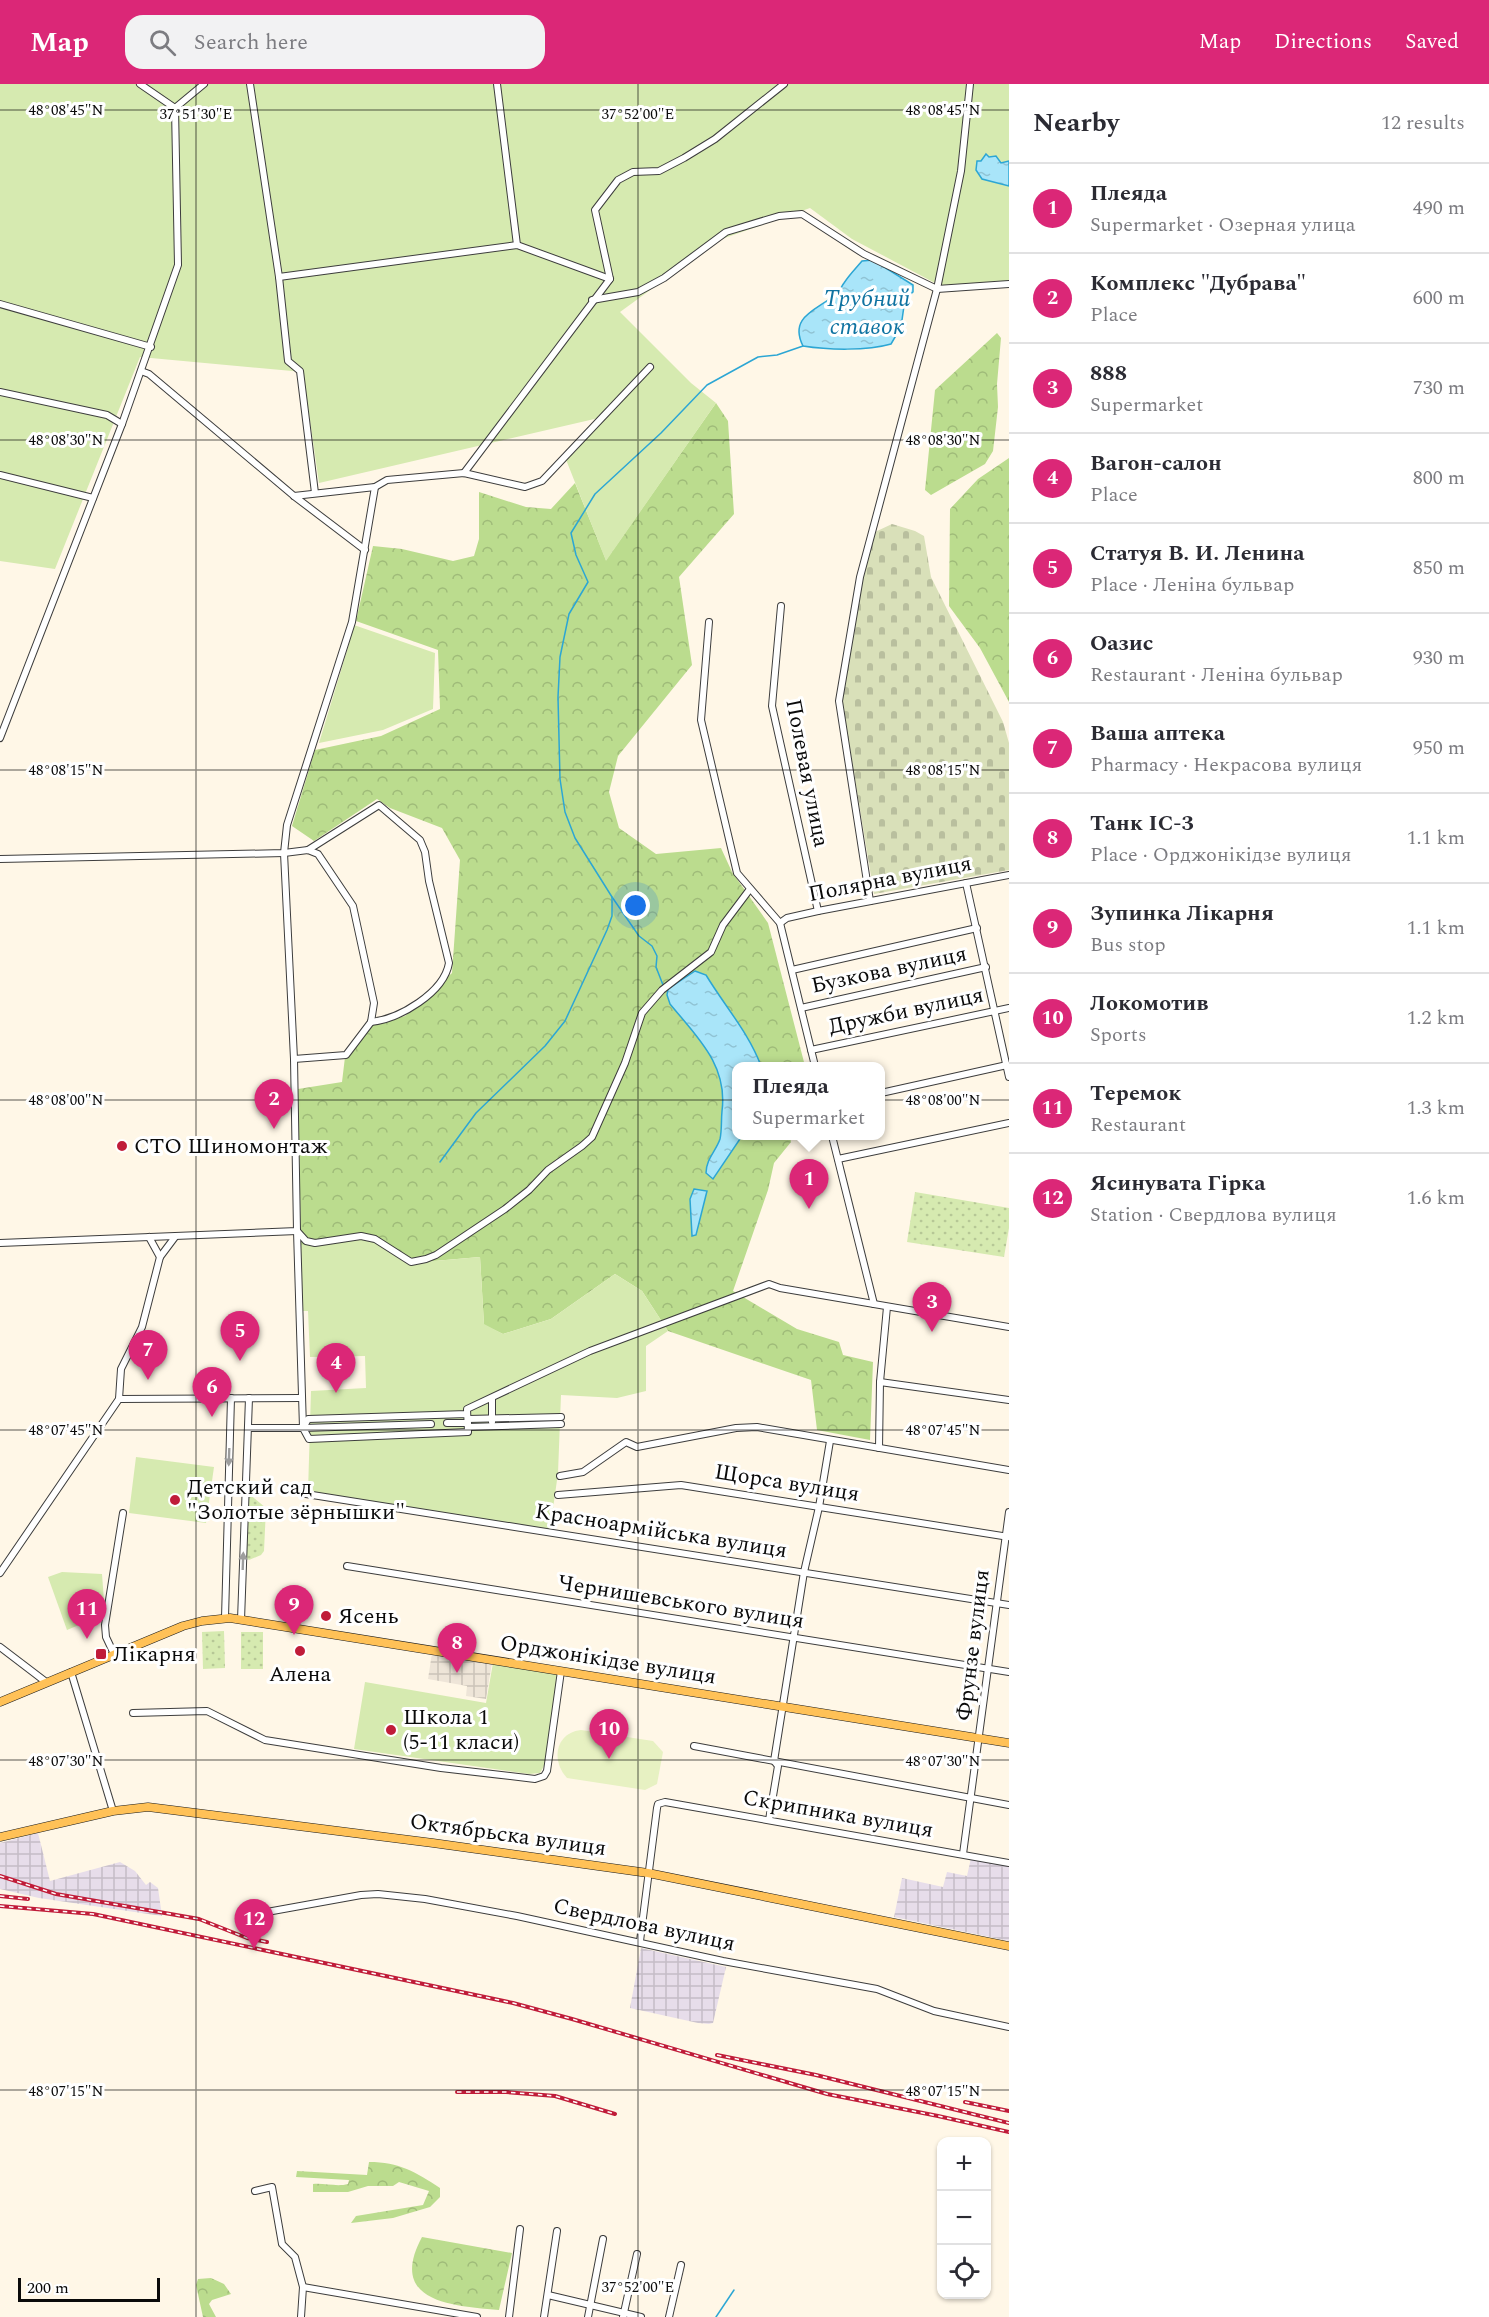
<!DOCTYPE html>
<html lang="en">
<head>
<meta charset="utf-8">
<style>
	:root { --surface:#fff; --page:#f2f2f3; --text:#2b2b33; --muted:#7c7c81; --line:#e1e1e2; --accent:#db2777 }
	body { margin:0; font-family:Spectral,serif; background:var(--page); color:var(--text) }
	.controls { position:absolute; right:18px; bottom:18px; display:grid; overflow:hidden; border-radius:12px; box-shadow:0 2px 4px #0004 }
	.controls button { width:54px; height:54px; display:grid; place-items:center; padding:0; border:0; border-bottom:2px solid var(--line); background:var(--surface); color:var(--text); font:30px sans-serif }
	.scale { position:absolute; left:18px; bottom:15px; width:142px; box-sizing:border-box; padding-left:6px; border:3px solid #0a0a0a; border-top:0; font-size:16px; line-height:21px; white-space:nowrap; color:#0a0a0a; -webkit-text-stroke:4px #fff; paint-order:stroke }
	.you { position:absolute; left:636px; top:822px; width:21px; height:21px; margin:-15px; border:4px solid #fff; border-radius:50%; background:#1a73e8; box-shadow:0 0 0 9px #1a73e833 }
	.badge { display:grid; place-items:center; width:39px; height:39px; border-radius:50%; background:var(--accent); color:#fff; font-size:20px; font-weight:700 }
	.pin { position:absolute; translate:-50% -50px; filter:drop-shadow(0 2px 3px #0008) }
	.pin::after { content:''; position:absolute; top:32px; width:21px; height:18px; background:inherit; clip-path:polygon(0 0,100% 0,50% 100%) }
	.popup { position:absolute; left:732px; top:978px; width:153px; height:78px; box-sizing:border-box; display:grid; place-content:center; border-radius:12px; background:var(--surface); filter:drop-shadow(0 2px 4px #0005); font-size:20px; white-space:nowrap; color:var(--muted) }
	.popup b { font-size:22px; color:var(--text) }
	.popup::after { content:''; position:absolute; left:50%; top:100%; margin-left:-12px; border:12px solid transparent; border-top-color:var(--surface) }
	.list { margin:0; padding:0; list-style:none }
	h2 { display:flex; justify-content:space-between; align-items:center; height:78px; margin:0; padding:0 24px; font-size:26px }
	h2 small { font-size:20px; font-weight:400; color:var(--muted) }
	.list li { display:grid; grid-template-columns:39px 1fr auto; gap:18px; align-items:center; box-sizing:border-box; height:90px; padding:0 24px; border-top:2px solid var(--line) }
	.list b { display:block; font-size:22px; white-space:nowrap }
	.list p { margin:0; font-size:20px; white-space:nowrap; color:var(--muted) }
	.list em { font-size:20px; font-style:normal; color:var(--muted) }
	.icon { flex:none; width:33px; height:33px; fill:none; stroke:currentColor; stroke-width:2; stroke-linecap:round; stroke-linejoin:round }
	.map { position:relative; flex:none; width:1009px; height:2233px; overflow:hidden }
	header { display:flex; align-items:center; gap:36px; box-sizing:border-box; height:84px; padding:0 30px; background:var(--accent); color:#fff }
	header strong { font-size:28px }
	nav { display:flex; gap:33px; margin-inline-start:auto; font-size:21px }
	.search { width:420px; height:54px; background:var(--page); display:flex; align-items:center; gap:15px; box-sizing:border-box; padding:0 21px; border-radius:18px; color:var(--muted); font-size:22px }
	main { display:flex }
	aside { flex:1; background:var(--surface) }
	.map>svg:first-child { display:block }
</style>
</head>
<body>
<header>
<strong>Map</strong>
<div class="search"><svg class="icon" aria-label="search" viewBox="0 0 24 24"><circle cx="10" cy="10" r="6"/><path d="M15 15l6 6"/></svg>Search here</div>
<nav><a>Map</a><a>Directions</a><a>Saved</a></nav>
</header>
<main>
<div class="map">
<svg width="1009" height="2233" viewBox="0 0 1009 2233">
	<defs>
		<pattern id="industrial-grid" width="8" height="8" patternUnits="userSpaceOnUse" patternTransform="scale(1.5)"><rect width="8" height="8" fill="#e7ddea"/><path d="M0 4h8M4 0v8" fill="none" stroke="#c5bcc7"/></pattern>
		<pattern id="grass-dots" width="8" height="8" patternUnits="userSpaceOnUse" patternTransform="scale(1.5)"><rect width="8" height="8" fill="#d6eab0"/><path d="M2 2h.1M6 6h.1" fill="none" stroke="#b6c796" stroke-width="1.8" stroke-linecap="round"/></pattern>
		<pattern id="forest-crowns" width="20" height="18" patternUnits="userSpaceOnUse" patternTransform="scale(1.5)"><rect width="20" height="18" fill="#bbdc8e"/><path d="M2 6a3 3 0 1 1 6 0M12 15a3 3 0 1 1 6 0" fill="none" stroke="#9fbb79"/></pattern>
		<pattern id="cemetery-stones" width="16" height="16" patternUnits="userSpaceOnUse" patternTransform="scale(1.5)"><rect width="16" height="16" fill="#d9e0b9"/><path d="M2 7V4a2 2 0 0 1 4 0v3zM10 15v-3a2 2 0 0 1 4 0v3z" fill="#b9bf9e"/></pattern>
		<pattern id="plaza-grid" width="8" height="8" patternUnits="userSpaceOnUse" patternTransform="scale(1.5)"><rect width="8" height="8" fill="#eee5d8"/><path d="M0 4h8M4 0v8" fill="none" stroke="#cbc3b8"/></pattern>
		<pattern id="water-ripples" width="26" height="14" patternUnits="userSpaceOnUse" patternTransform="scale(1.5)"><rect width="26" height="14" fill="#a9e5f9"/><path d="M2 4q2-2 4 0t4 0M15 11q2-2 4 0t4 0" fill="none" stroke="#90c3d4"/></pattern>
	</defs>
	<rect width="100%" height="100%" fill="#fff7e7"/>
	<!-- industrial -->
	<g fill="url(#industrial-grid)">
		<polygon points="38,1749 50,1797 120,1778 135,1787 146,1801 150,1798 158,1804 162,1832 39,1814 0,1805 0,1759"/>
		<polygon points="971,1774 1009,1781 1009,1857 894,1833 902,1794 943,1803 947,1788 967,1792"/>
		<polygon points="641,1864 726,1883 713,1939 709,1940 698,1939 630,1924"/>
	</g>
	<!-- grass -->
	<g fill="url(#grass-dots)">
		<polygon points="915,1108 1009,1124 1009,1144 1004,1173 907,1158"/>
		<polygon points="248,1409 266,1424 264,1467 261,1471 249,1476 245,1473"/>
		<polygon points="224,1547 225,1584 203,1585 202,1548"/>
		<rect x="241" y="1548" width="22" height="37"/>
	</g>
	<!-- forest -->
	<g fill="url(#forest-crowns)">
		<polygon points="997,249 1001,254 997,300 998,323 993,367 985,380 931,411 925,406 935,306"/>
		<polygon points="716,319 728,337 734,430 679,493 692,581 618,672 609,708 619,744 656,770 721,764 732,788 768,839 805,982 737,982 737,1052 790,1052 791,1058 774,1079 768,1106 733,1207 797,1245 839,1258 843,1271 873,1278 870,1356 817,1346 811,1296 668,1247 642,1207 615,1190 551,1235 503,1250 484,1241 480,1173 411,1179 353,1155 301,1161 298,1005 342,998 345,973 372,941 405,932 452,889 460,776 442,744 390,724 377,715 314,757 292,742 315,666 381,652 440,625 438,566 356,537 373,462 402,465 453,477 474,472 479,455 479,408 526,423 551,425 575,399 606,476"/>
		<polygon points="1009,374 1009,618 980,564 949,522 950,425 978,395"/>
		<path d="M 369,2078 C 399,2078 416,2088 440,2104 L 440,2113 L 430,2123 L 393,2134 L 351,2139 L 356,2132 L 423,2121 L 429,2107 L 399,2098 L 393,2102 L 368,2102 L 348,2108 L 313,2108 L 313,2100 C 325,2099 337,2103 348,2100 L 349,2096 L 296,2093 L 297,2087 L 367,2091 Z"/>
		<path d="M 422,2153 L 512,2169 L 499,2226 C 452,2222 387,2218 422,2153 Z"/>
		<polygon points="211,2194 224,2200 231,2210 212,2216 209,2220 216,2233 203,2233 196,2201 198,2195"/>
	</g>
	<!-- cemetery -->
	<polygon fill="url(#cemetery-stones)" points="892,440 915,447 924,452 931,493 1003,638 1009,659 1009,786 874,810 842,617 863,495 875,448"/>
	<!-- park -->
	<g fill="#d6eab0">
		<polygon points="0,0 1009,0 1009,197 952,208 852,155 810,124 719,156 620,228 691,299 716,319 606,477 565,373 603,333 319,399 303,288 140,273 55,485 0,477"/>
		<polygon points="351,540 435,569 433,625 383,646 319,659 349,560"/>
		<polygon points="353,1155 370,1156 411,1179 480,1173 484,1240 503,1250 551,1235 615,1190 642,1207 668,1247 646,1262 646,1307 617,1314 561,1311 558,1389 550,1446 308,1408 311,1307 366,1304 365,1272 310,1273 308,1227 302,1227 301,1161"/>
		<polygon points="136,1373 214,1383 206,1439 129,1429"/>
		<polygon points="62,1488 102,1490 105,1530 67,1546 48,1493"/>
		<polygon points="493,1579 558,1589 545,1680 540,1689 529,1690 354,1665 365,1598 486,1619"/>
	</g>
	<!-- pitch -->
	<path fill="#e7f1c2" d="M 581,1646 L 653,1657 L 663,1668 L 657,1700 L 645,1706 L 567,1694 C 551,1677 555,1649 581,1646 Z"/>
	<!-- plaza -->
	<polygon fill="url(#plaza-grid)" points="432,1569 492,1579 486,1615 466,1612 467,1602 428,1595"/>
	<!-- water -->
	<g fill="url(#water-ripples)" stroke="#2ca6d4" stroke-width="1.5">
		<polygon points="986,70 989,73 996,72 1001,79 1009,77 1009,102 982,95 976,86 977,77 981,77"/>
		<path d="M 873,176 L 913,201 L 913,208 L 905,215 L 901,243 L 891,260 C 867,267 828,266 803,262 C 788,232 818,226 836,210 C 840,207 841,203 844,199 C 849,191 856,184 862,177 Z"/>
		<path d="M 695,887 L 706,891 C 724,921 749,949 761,982 L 737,982 L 737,1052 L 742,1052 L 713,1095 L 706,1089 C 706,1075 716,1067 720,1055 C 722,1046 721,1037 722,1027 C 728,981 697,953 670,920 L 667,911 L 668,905 Z"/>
		<polygon points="694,1105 707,1107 696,1151 692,1152 690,1115"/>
	</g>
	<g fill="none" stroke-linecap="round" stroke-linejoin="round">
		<!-- stream -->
		<g stroke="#2ca6d4" stroke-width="1.5">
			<polyline points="663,901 656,883 657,872 652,862 639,852 612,813 575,754 565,728 560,695 558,613 560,573 569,530 588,498 576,471 571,449 595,410 661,349 707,301 758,273 777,271 803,262"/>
			<polyline points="440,1078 476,1029 545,962 565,937 607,846 612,832 612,813"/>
			<polyline points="716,2233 734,2206"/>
		</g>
		<defs>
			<g id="minor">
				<polyline points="140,0 175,24"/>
				<polyline points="250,0 279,193 288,277 300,287 315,409"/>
				<polyline points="497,0 517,161"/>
				<polyline points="279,193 517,161 610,195"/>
				<polyline points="592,216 638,208 664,194 726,148 779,132 802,130 864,170 937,205 1009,200"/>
				<polyline points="0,220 151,263"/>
				<polyline points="141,287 149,290 294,412 365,466"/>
				<polyline points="0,308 107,331 122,340"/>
				<polyline points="464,389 610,195 595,126 618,96 633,88 659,87 684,74 715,55 784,0"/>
				<polyline points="0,391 93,414"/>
				<polyline points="294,412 375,403 387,396 464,389 525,403 542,397 650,283"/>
				<polyline points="781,522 772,622 818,827"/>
				<polyline points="709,538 701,636 737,789 780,839 815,982"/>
				<polyline points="0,654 122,340 178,181 175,24 204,0"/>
				<path d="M 308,766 L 379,721 L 420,756 L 425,768 L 429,797 L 449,879 C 444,909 399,935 371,938"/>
				<polyline points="0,775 284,769 308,766 318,770 353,822 374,919 371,938 346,971 294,975"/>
				<polyline points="966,799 1009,993"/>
				<polyline points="870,817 839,617 860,493 937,205 961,87 970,0"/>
				<polyline points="780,839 787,834 818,827 1009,791"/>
				<polyline points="792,886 977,844"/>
				<polyline points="801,924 986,883"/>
				<polyline points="811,966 1009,924"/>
				<polyline points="881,1009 1007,981"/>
				<polyline points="832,1052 874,1220"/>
				<polyline points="838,1075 1009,1039"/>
				<polyline points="297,1147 306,1157 315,1159 361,1152 375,1155 411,1178 426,1175 436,1171 505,1125 529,1106 548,1086 582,1062 592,1053 625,979 642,929 662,906 711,868 723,841 750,805"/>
				<polyline points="0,1159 297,1147 294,975 284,769 287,741 352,538 375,403"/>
				<polyline points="160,1173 175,1153"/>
				<polyline points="880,1298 1009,1316"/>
				<polyline points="492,1314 492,1338"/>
				<polyline points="119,1315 301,1314"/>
				<polyline points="467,1330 308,1335 303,1344 309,1355 468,1348 467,1325 590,1267 769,1200 780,1204 1009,1243"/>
				<polyline points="468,1335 561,1333"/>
				<polyline points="447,1339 468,1339"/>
				<polyline points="468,1343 561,1340"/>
				<polyline points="248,1344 303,1344 297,1147"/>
				<polyline points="303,1344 431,1340"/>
				<polyline points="879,1364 880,1298 887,1223"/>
				<polyline points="560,1392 583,1388 626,1358 637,1363 736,1344 757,1343 1009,1386"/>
				<polyline points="306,1410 1009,1521"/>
				<polyline points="558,1411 681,1401 1009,1453"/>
				<polyline points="347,1482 1009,1588"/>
				<polyline points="0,1489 119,1315 121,1285 142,1243 160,1173 149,1153"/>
				<polyline points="225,1534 231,1314"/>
				<polyline points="241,1536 249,1314"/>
				<polyline points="0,1563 46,1598"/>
				<polyline points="114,1570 106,1553 105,1541 123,1429"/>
				<polyline points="71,1588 113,1727"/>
				<polyline points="133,1629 207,1627 265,1656 441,1684 535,1695 544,1692 547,1687 561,1587"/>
				<polyline points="694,1662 1009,1721"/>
				<polyline points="769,1736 778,1682 774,1677 804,1488 819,1423 830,1357"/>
				<polyline points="963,1770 1009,1428"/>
				<polyline points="267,1828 361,1811 378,1810 425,1815 517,1832 723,1877 877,1905 934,1927 1009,1943"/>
				<polyline points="640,1857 657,1724 658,1720 665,1718 1009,1779"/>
				<polyline points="255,2107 272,2103 282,2160 295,2173 303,2203 301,2233"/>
				<polyline points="303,2203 477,2233"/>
				<polyline points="548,2211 641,2233"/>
				<polyline points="509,2233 520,2145"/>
				<polyline points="544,2233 557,2147"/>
				<polyline points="588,2233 603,2155"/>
				<polyline points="623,2233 637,2170"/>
				<polyline points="669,2233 681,2181"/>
			</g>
			<g id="major">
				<polyline points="0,1618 183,1542 202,1537 230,1534 1009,1659"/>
				<polyline points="0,1753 113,1727 148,1723 433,1759 648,1789 1009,1862"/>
			</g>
		</defs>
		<!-- minor casing -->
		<use href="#minor" stroke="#3d3d3d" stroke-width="8"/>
		<!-- major casing -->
		<use href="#major" stroke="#1b1b1b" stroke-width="9"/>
		<!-- minor -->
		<use href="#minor" stroke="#fff" stroke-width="6"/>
		<!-- major -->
		<use href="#major" stroke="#ffc157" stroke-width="8"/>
		<defs>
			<g id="rail">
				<polyline points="0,1792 56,1810 199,1835 247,1854 267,1858"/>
				<polyline points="0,1812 28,1815"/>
				<polyline points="0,1822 93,1830 513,1919 572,1935 827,2010 938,2032 1009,2048"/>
				<polyline points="717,1971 816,1991 1009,2039"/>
				<polyline points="457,2008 506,2008 555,2012 615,2030"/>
				<polyline points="965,2018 1009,2027"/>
			</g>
		</defs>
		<!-- rail casing -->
		<use href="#rail" stroke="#c01c39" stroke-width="4"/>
		<!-- rail -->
		<use href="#rail" stroke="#fff" stroke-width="1.5" stroke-dasharray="4.5" stroke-linecap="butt"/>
	</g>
	<!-- one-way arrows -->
	<defs><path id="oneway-solid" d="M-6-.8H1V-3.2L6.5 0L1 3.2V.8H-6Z" transform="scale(1.5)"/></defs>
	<g fill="#9d9d9d">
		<use href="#oneway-solid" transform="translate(229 1373) rotate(92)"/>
		<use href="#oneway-solid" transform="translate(243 1477) rotate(-88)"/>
	</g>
	<!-- ticks -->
	<path fill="none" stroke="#0a0a0a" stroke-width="1.5" stroke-opacity="0.45" d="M 196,0 L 196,2233M 638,0 L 638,2233M 0,26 L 1009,26M 0,356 L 1009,356M 0,686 L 1009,686M 0,1016 L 1009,1016M 0,1346 L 1009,1346M 0,1676 L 1009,1676M 0,2006 L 1009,2006"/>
	<!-- markers -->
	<g fill="#c01c39" stroke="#fff" stroke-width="2">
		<circle cx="122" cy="1062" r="6"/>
		<circle cx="175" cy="1416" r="6"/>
		<circle cx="326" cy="1532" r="6"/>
		<circle cx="300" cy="1567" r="6"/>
		<rect x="95" y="1564" width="12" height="12" rx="3"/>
		<circle cx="391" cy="1646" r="6"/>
	</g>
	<g text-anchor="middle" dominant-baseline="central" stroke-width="6" stroke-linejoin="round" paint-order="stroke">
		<!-- street labels -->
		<g font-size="22" fill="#0a0a0a" stroke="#fff">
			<text transform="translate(807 689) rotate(79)">Полевая улица</text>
			<text transform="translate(890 795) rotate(-11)">Полярна вулиця</text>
			<text transform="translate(889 886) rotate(-12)">Бузкова вулиця</text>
			<text transform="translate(906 927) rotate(-12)">Дружби вулиця</text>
			<text transform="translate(787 1399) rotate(9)">Щорса вулиця</text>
			<text transform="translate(661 1447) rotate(9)">Красноармійська вулиця</text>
			<text transform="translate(681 1518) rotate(9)">Чернишевського вулиця</text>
			<text transform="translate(973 1561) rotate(-83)">Фрунзе вулиця</text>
			<text transform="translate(608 1576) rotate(9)">Орджонікідзе вулиця</text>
			<text transform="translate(838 1730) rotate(10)">Скрипника вулиця</text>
			<text transform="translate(508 1751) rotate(8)">Октябрьска вулиця</text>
			<text transform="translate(644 1841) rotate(12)">Свердлова вулиця</text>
		</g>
		<!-- poi labels -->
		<g font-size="22" fill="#0a0a0a" stroke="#fff" text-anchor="start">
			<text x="134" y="1062">СТО Шиномонтаж</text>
			<text x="187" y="1403">Детский сад<tspan x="187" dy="25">"Золотые зёрнышки"</tspan></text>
			<text x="338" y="1532">Ясень</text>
			<text x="113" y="1570">Лікарня</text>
			<text x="300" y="1590" text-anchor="middle">Алена</text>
			<text x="403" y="1633">Школа 1<tspan x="403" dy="25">(5-11 класи)</tspan></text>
		</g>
		<!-- water labels -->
		<g font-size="24" font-style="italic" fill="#0f73a1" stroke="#fff">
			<text x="867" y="215">Трубний<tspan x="867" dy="28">ставок</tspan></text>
		</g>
	</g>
	<g font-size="15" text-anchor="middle" fill="#0a0a0a" stroke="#fff" stroke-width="6" stroke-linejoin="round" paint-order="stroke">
		<text x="66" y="31">48°08'45"N</text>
		<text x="943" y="31">48°08'45"N</text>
		<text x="196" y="35">37°51'30"E</text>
		<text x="638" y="35">37°52'00"E</text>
		<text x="66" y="361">48°08'30"N</text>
		<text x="943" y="361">48°08'30"N</text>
		<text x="66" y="691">48°08'15"N</text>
		<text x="943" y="691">48°08'15"N</text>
		<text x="66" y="1021">48°08'00"N</text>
		<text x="943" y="1021">48°08'00"N</text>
		<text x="66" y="1351">48°07'45"N</text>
		<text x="943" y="1351">48°07'45"N</text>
		<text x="66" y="1682">48°07'30"N</text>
		<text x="943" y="1682">48°07'30"N</text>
		<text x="66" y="2012">48°07'15"N</text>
		<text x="943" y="2012">48°07'15"N</text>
		<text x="638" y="2208">37°52'00"E</text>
	</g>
</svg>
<div class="controls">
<button>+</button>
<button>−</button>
<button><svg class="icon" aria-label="locate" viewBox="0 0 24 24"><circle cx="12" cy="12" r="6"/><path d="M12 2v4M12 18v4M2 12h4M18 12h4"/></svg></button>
</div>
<div class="scale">200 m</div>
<div class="you"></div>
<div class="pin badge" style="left:809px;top:1125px">1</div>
<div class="popup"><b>Плеяда</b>Supermarket</div>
<div class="pin badge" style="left:274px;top:1045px">2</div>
<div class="pin badge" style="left:932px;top:1248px">3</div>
<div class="pin badge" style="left:336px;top:1309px">4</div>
<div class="pin badge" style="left:240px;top:1277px">5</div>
<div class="pin badge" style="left:212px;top:1333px">6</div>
<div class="pin badge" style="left:148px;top:1296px">7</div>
<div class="pin badge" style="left:457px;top:1589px">8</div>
<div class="pin badge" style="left:294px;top:1551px">9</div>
<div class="pin badge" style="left:609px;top:1675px">10</div>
<div class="pin badge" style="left:87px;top:1555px">11</div>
<div class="pin badge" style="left:254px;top:1865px">12</div>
</div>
<aside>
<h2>Nearby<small>12 results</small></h2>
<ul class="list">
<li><span class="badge">1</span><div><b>Плеяда</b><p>Supermarket · Озерная улица</p></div><em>490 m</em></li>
<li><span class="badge">2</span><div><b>Комплекс &quot;Дубрава&quot;</b><p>Place</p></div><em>600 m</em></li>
<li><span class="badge">3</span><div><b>888</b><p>Supermarket</p></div><em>730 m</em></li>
<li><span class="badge">4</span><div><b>Вагон-салон</b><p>Place</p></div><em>800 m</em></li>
<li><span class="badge">5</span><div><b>Статуя В. И. Ленина</b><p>Place · Леніна бульвар</p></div><em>850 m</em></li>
<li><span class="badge">6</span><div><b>Оазис</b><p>Restaurant · Леніна бульвар</p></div><em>930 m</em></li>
<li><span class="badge">7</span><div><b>Ваша аптека</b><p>Pharmacy · Некрасова вулиця</p></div><em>950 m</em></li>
<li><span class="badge">8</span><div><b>Танк ІС-3</b><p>Place · Орджонікідзе вулиця</p></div><em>1.1 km</em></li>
<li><span class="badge">9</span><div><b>Зупинка Лікарня</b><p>Bus stop</p></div><em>1.1 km</em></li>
<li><span class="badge">10</span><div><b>Локомотив</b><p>Sports</p></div><em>1.2 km</em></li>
<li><span class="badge">11</span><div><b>Теремок</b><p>Restaurant</p></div><em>1.3 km</em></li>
<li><span class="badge">12</span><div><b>Ясинувата Гірка</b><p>Station · Свердлова вулиця</p></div><em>1.6 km</em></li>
</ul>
</aside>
</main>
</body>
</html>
